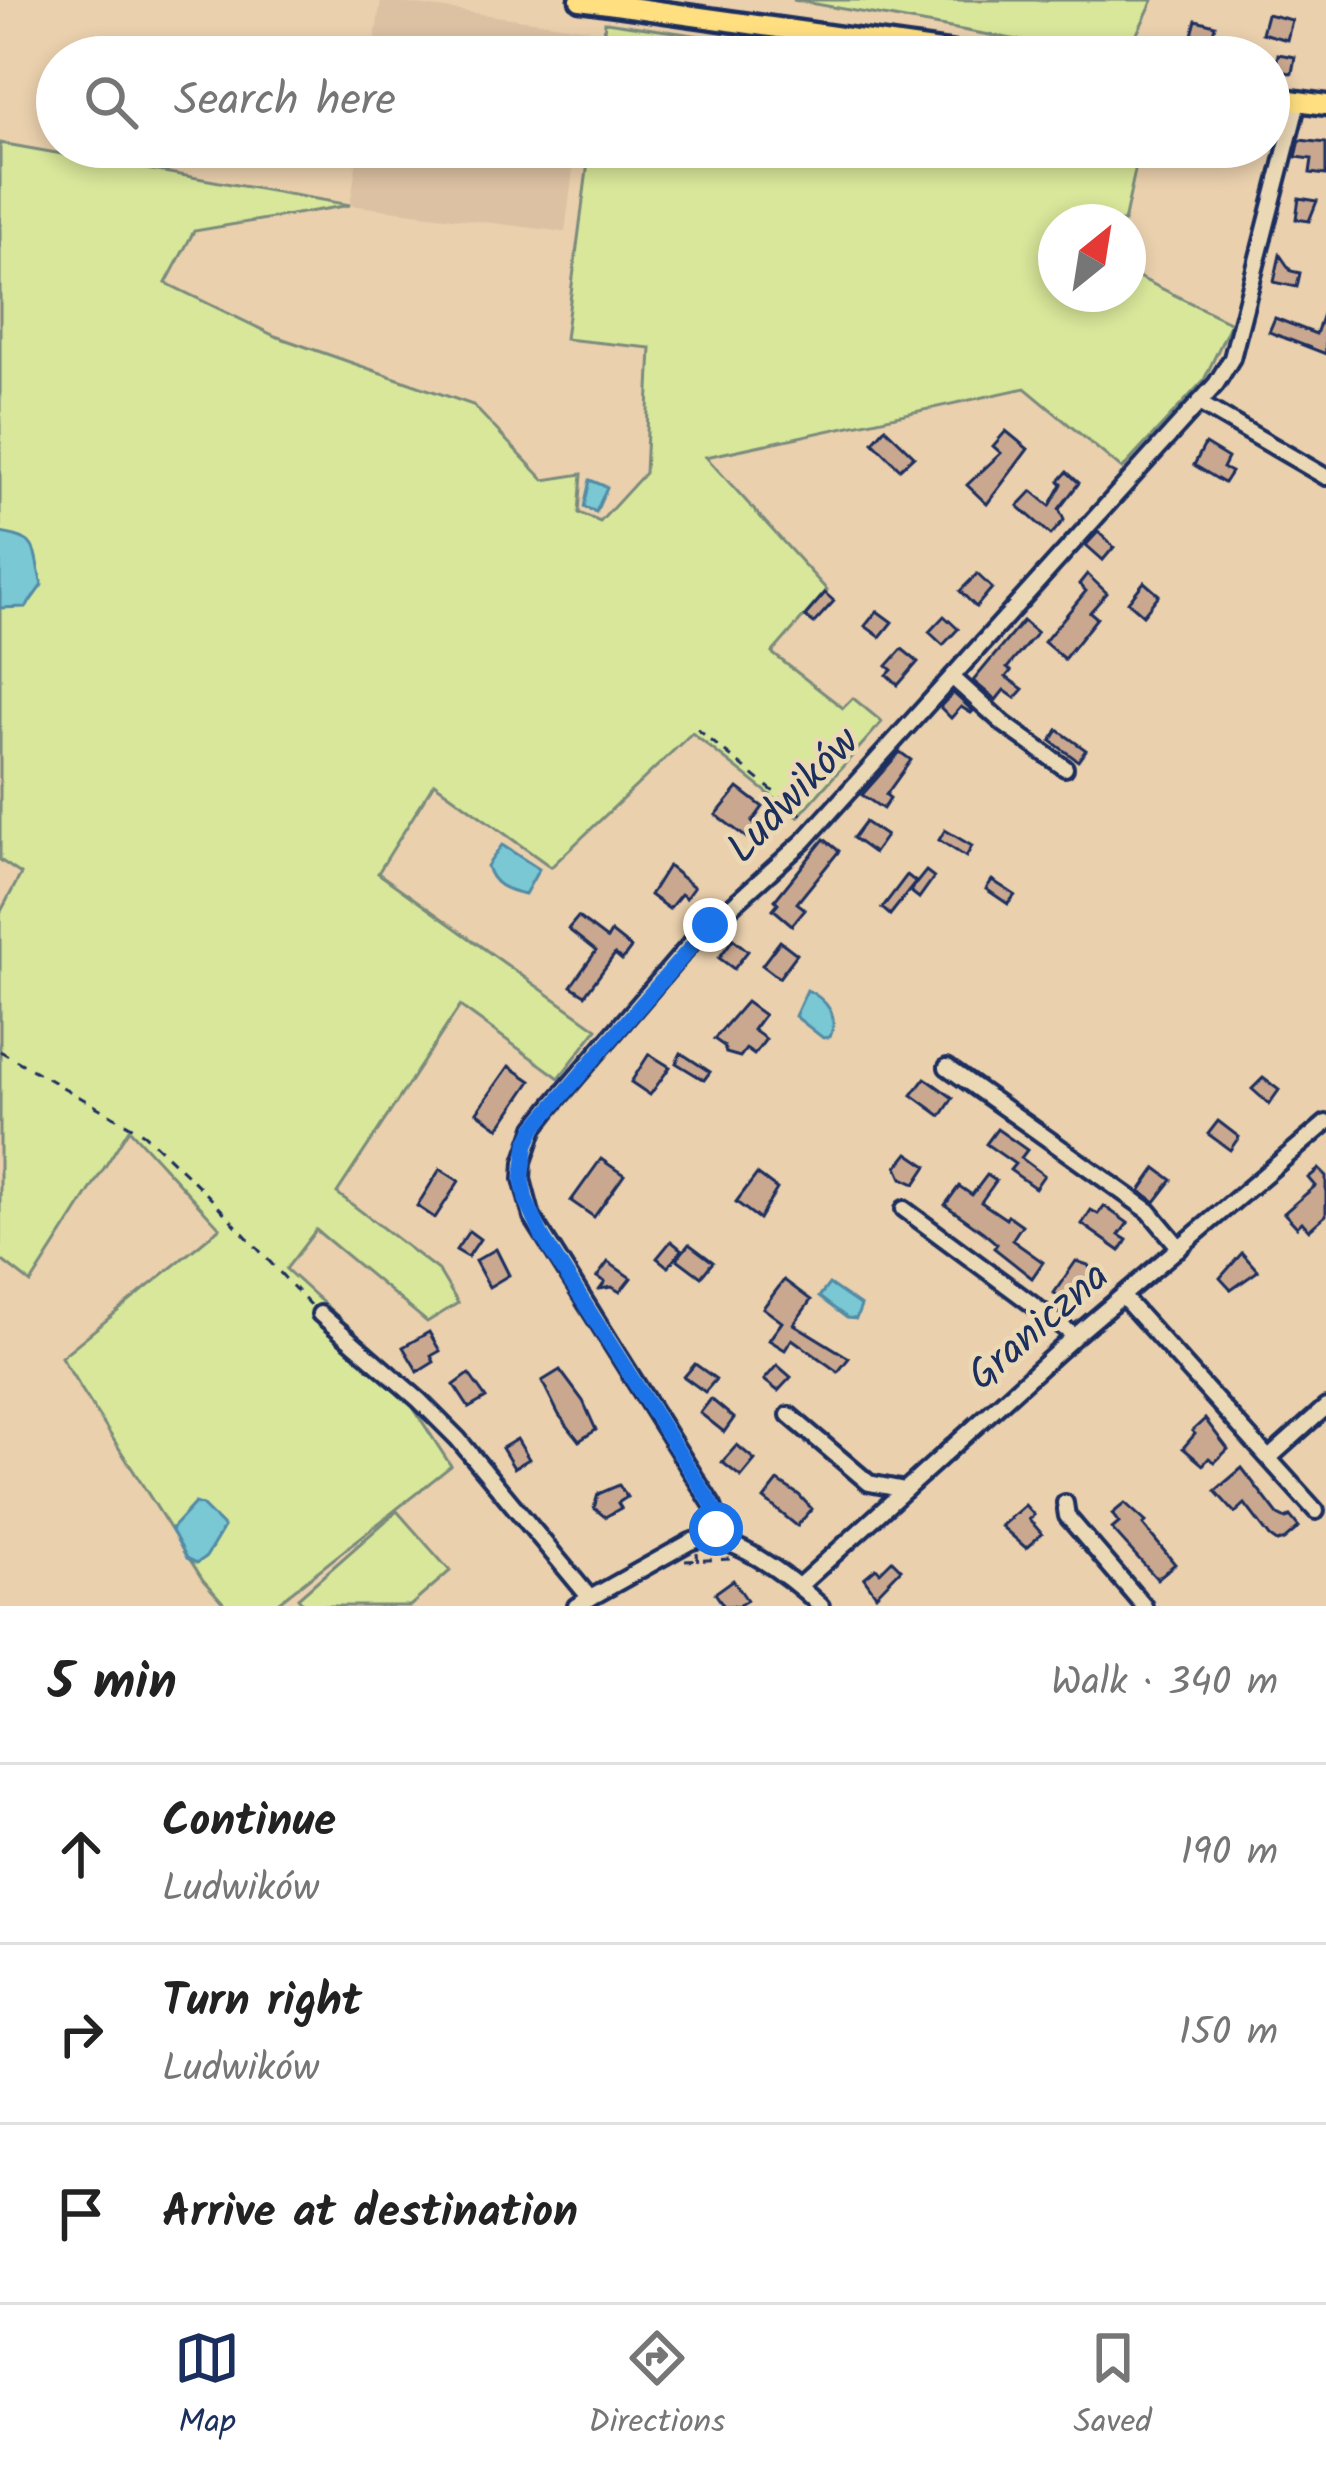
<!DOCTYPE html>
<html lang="en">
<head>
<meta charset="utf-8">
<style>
	:root { --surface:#fff; --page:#f2f2f2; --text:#222; --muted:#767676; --line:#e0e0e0; --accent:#1b2f5e }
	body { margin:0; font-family:Kalam,sans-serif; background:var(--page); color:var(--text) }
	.compass { position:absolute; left:1038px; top:204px; width:108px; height:108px; border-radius:50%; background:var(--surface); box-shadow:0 6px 18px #0003; rotate:30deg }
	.stop { position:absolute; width:36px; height:36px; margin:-27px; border:9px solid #1a73e8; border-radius:50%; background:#fff }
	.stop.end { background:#1a73e8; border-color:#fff; box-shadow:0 3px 12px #0008 }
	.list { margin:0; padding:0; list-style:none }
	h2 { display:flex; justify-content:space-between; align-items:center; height:156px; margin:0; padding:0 48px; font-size:51px }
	h2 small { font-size:39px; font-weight:400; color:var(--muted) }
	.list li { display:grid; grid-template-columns:78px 1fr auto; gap:36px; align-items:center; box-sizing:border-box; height:180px; padding:0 48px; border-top:3px solid var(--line) }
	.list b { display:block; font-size:45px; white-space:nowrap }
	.list p { margin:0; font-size:39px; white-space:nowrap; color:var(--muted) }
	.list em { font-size:39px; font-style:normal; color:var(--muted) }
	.icon { flex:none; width:66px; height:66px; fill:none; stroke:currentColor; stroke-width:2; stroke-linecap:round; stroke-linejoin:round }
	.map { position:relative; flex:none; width:1326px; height:1606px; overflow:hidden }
	.search { position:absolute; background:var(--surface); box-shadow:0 6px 18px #0003; left:36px; right:36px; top:36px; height:132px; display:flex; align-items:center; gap:30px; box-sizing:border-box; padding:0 42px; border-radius:66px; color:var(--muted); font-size:45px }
	.sheet { height:696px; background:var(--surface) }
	nav { display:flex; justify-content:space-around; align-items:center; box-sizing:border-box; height:168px; border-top:3px solid var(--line); background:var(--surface); font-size:33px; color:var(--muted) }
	nav a { display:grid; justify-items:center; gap:6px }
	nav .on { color:var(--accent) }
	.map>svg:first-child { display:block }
</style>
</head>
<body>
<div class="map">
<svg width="1326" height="1606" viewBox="0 0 1326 1606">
	<rect width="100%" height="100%" fill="#ead0ad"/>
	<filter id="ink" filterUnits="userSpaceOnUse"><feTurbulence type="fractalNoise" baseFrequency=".00833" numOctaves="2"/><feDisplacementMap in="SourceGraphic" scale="24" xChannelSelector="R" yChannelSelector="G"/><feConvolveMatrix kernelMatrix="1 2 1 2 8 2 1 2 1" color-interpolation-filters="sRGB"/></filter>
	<g filter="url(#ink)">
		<!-- built -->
		<g fill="#dcc1a3">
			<polygon points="381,0 590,29 587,57 372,57"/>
			<polygon points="359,147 576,147 565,232 350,205"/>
		</g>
		<!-- green -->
		<g fill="#d8e79a" stroke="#7a8b7c" stroke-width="3">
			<polygon points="793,0 1153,0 1126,57 1113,57"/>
			<polygon points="605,22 606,22 840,57 601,57"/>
			<polygon points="0,143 350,205 194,231 166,283 275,336 473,405 544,480 582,474 579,513 600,522 645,473 651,348 565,339 590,147 1140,147 1124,222 1056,222 1056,294 1128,294 1128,272 1231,323 1204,380 1122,469 1025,388 706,457 827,590 772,653 843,708 853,698 882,722 798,817 692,733 551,867 434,783 378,873 597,1029 559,1078 460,1006 337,1193 439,1271 458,1303 427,1322 316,1230 286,1269 377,1352 451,1466 274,1606 226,1606 203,1580 61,1357 220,1228 129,1129 31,1283 0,1259 0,913 21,874 0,860"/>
			<polygon points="397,1511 450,1571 410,1606 305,1606 298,1598"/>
		</g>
		<!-- water -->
		<g fill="#79c8d4" stroke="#538ba5" stroke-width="3">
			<polygon points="590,480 607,487 596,512 584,507"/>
			<path d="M 0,533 C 41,539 32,548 42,585 L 26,607 L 0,608 Z"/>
			<path d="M 502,845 L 539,869 L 525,894 C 506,890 492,885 487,866 Z"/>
			<path d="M 807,990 C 826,999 840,1016 830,1037 L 823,1038 L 795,1016 Z"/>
			<polygon points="829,1284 861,1306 856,1319 847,1318 819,1297"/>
			<polygon points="195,1503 202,1505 224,1527 206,1557 197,1563 187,1558 171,1529"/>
		</g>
		<!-- building -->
		<g fill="#caa88f" stroke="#1b2f5e" stroke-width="3">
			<polygon points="1267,14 1292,20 1287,40 1262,33"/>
			<polygon points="1196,20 1215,25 1210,47 1190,42"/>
			<polygon points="1278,54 1295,57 1292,73 1275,71"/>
			<polygon points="1300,140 1326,143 1326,175 1310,173 1312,159 1296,157"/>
			<polygon points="1299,198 1317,201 1309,221 1296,219"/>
			<polygon points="1280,255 1291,271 1300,273 1297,287 1274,282"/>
			<polygon points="1324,311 1326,354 1269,332 1275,318 1316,334"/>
			<polygon points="885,428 914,456 900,469 873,442"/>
			<polygon points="1006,431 1028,449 987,504 967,485 1001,453 993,446"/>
			<polygon points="1205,444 1228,458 1223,468 1231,472 1224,483 1194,465"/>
			<polygon points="1067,472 1079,483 1059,509 1064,520 1051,535 1018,506 1032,491 1050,506 1062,484 1059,481"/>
			<polygon points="1098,532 1114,547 1103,560 1086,545"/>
			<polygon points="977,574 992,588 976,607 960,591"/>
			<polygon points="1087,574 1107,593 1090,612 1097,618 1064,659 1044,642 1086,591 1079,584"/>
			<polygon points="1144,582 1159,595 1143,615 1128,602"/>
			<polygon points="825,593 834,601 814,623 805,616"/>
			<polygon points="877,611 892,622 880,637 865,626"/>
			<polygon points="944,616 958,629 943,645 929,632"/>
			<polygon points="1023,621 1037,633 1007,668 1011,671 1006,677 1023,689 1015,698 1004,690 996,700 973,681"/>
			<polygon points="902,649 918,662 898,685 887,675 892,670 887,666"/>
			<polygon points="953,693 973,711 971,713 961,707 951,718 940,707"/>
			<polygon points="1058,730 1086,750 1078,761 1051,741"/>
			<polygon points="900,752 911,760 886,795 890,798 883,809 862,795"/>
			<polygon points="738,788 763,807 752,822 758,827 748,839 716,815"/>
			<polygon points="865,822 886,836 874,853 853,838"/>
			<polygon points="945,830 972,846 966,857 939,840"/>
			<polygon points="824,839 839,851 797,903 805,909 792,925 773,909 778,903 775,900"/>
			<polygon points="668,866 694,887 686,898 681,894 669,909 650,895"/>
			<polygon points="926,871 934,877 919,898 910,891"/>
			<polygon points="907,875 916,882 890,915 882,908"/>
			<polygon points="992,880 1015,895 1008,904 986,889"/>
			<polygon points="578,917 607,939 611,932 631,948 622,960 615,954 585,995 571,986 596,951 568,929"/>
			<polygon points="733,939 748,951 734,969 719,958"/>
			<polygon points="780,941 797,954 779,978 762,965"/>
			<polygon points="746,1002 764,1015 753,1030 766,1039 754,1055 746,1049 740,1057 726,1053 724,1046 714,1039"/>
			<polygon points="681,1053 710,1072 704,1080 676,1063"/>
			<polygon points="649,1054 670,1067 650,1095 631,1082"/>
			<polygon points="509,1066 531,1081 499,1128 477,1112"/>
			<polygon points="925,1078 953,1098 941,1116 912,1095"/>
			<polygon points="1263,1078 1279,1090 1269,1104 1252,1089"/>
			<polygon points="1218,1121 1239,1137 1230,1150 1208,1134"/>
			<polygon points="997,1129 1027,1150 1021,1158 1044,1175 1035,1188 1010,1170 1015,1164 986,1144"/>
			<polygon points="908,1153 927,1166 915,1184 902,1178 897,1167"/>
			<polygon points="601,1159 624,1175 594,1217 571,1201"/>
			<polygon points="1156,1168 1172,1180 1155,1202 1140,1191"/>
			<polygon points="440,1169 459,1181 435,1218 417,1206"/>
			<polygon points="1319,1169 1326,1176 1326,1215 1309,1230 1302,1222 1297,1227 1284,1213 1315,1186 1308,1178"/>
			<polygon points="757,1174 777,1189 759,1219 736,1202"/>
			<polygon points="987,1175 996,1181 981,1202 1006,1219 1008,1215 1022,1225 1012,1240 1043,1262 1032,1278 994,1248 997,1244 983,1232 945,1205 959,1186 972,1195"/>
			<polygon points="1104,1206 1128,1223 1119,1235 1127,1240 1120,1251 1082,1224 1091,1210 1098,1214"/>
			<polygon points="469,1231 480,1239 468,1257 456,1250"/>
			<polygon points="671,1241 682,1250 668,1267 657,1258"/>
			<polygon points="689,1244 713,1262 701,1277 677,1259"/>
			<polygon points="496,1249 509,1275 489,1287 475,1261"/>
			<polygon points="1242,1253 1258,1271 1231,1290 1220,1278"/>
			<polygon points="1076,1261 1088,1265 1093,1273 1069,1304 1054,1293"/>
			<polygon points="608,1262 631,1278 620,1292 612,1287 600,1289 605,1282 597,1277"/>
			<polygon points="784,1280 811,1300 794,1324 849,1358 838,1372 792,1339 785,1350 769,1340 782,1322 763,1308"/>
			<polygon points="429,1332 440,1351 431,1356 434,1362 418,1372 403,1347"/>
			<polygon points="695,1364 716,1379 705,1392 684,1377"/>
			<polygon points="777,1365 791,1377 778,1391 764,1380"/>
			<polygon points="560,1370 583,1401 596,1430 579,1441 559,1415 542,1381"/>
			<polygon points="469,1374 486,1398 469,1408 454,1385"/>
			<polygon points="711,1399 734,1418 724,1432 700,1413"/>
			<polygon points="1205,1419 1228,1449 1215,1462 1209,1458 1203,1465 1183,1448 1195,1434 1192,1431"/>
			<polygon points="517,1439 529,1459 514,1468 502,1448"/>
			<polygon points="737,1445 755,1460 741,1477 722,1462"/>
			<polygon points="1242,1468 1278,1515 1286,1519 1290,1516 1299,1527 1284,1540 1277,1542 1270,1537 1245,1504 1235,1513 1215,1491"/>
			<polygon points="778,1481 799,1495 812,1509 797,1526 764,1499"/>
			<polygon points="619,1485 627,1497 618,1503 621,1508 605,1517 594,1508 598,1494"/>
			<polygon points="1125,1503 1146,1522 1143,1525 1175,1564 1157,1579 1112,1529 1119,1523 1112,1514"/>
			<polygon points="1025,1505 1034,1515 1029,1519 1042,1534 1026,1548 1001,1526"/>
			<polygon points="892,1560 901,1569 876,1595 864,1578 876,1568 880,1572"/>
			<polygon points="733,1580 747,1600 738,1606 724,1606 715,1593"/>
		</g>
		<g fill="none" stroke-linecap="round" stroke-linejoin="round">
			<defs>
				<g id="minor">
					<polyline points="1199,403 1326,477"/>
					<polyline points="952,677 1004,724 1065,768"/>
					<polyline points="947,1067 1149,1211 1180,1248"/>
					<polyline points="904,1209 1075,1336"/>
					<polyline points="1123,1297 1316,1511"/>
					<polyline points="320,1314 419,1400 458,1439 590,1598"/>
					<polyline points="789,1415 869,1483 905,1490"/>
					<polyline points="1269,1458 1326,1407"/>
					<polyline points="1065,1503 1067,1516 1144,1606"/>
					<polyline points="715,1538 717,1517 713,1506 532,1217 522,1179 523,1162 535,1127 549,1109 692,942 804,841 1216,384 1232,358 1298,102"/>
					<polyline points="799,1586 1075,1336 1326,1123"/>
					<path d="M 576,1606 L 690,1542 C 727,1526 794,1581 821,1606"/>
				</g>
				<g id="major">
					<polyline points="580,0 983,57"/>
					<polyline points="1269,97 1326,105"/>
				</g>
			</defs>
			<!-- minor casing -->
			<use href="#minor" stroke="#1b2f5e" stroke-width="22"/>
			<!-- major casing -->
			<use href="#major" stroke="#1b2f5e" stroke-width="27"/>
			<!-- path -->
			<g stroke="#1b2f5e" stroke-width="3" stroke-dasharray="9 9" stroke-linecap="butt">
				<polyline points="697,729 807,819"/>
				<polyline points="0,1051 144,1134 204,1191 310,1305"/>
				<polyline points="697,1553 698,1565"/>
				<polyline points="685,1561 730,1559"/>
			</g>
			<!-- minor -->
			<use href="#minor" stroke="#ebd9b6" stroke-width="14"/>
			<!-- major -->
			<use href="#major" stroke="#ffdf80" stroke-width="18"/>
		</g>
	</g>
	<g fill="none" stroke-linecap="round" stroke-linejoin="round" filter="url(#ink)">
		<!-- route -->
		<polyline stroke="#1a73e8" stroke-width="15" points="710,925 535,1127 527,1144 522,1179 526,1200 543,1238 713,1506 716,1529"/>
	</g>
	<g text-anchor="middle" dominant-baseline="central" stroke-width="9" stroke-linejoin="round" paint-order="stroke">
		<!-- street labels -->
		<g font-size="42" fill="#1b2f5e" stroke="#ebd9b6">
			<text transform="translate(794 796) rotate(-46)">Ludwików</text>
			<text transform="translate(1039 1327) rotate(-41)">Graniczna</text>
		</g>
	</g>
</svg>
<svg class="compass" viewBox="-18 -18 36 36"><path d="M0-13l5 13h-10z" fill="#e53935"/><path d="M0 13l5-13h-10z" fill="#767676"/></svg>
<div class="stop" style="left:716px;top:1529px"></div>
<div class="stop end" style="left:710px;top:925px"></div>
<div class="search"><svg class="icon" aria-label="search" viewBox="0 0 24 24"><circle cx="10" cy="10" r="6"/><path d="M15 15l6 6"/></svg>Search here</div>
</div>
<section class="sheet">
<h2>5 min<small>Walk · 340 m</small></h2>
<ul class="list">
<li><svg class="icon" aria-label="ahead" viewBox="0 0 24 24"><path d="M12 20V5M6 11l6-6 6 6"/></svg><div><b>Continue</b><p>Ludwików</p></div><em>190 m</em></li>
<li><svg class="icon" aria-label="right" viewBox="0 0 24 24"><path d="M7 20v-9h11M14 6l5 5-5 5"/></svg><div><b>Turn right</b><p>Ludwików</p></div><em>150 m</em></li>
<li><svg class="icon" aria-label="arrive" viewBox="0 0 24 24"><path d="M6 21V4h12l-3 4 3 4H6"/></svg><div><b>Arrive at destination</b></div></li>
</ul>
</section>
<nav>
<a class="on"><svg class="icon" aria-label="map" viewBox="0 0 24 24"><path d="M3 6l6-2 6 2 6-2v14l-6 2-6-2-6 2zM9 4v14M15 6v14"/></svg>Map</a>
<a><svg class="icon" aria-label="directions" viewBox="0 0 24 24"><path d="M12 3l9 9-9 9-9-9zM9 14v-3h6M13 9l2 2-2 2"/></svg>Directions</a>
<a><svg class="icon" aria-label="saved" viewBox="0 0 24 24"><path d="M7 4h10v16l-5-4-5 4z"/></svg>Saved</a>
</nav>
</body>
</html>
